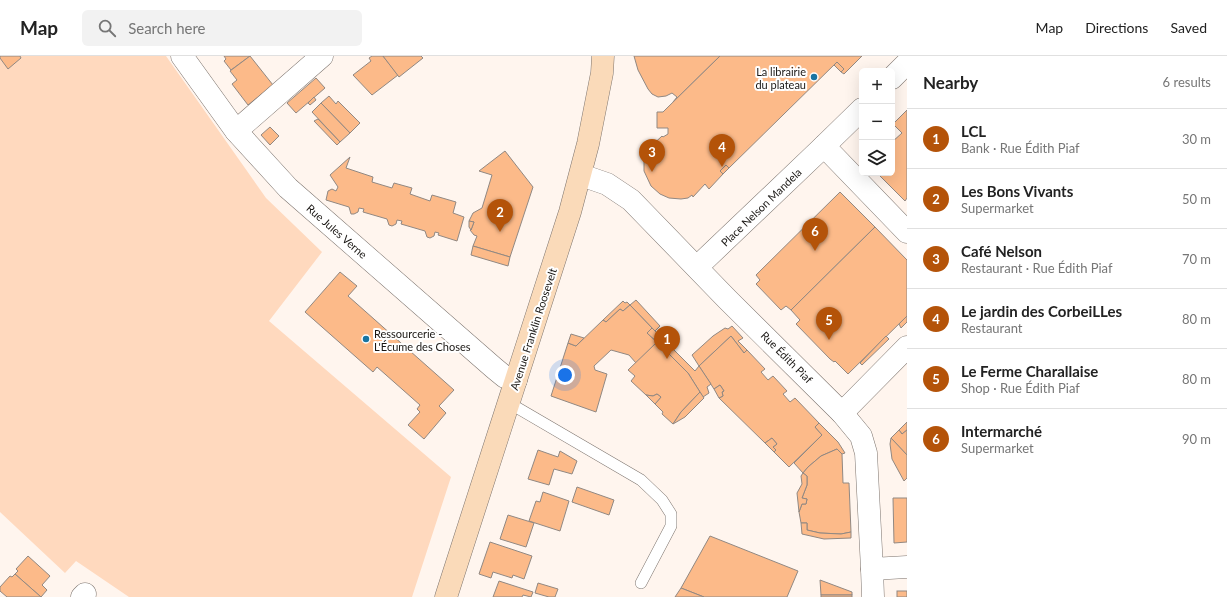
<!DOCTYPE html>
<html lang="en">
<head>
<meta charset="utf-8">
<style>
	:root { --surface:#fff; --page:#f2f2f2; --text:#222; --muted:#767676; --line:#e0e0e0; --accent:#b45309 }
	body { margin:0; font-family:Lato,sans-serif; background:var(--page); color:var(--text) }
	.controls { position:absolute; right:12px; top:12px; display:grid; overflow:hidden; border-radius:6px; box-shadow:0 4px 16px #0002 }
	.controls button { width:36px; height:36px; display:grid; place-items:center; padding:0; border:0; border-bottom:1px solid var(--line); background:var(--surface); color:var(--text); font:20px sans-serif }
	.you { position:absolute; left:565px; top:319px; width:14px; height:14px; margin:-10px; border:3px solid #fff; border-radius:50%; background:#1a73e8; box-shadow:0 0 0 6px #1a73e833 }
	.badge { display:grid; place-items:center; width:26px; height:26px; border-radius:50%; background:var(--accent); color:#fff; font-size:13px; font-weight:700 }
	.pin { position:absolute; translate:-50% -33px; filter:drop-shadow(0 1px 2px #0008) }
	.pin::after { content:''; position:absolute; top:21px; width:14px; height:12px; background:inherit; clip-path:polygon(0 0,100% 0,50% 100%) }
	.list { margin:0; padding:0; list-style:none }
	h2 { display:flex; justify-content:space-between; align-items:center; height:52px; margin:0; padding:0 16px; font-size:17px }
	h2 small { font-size:13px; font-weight:400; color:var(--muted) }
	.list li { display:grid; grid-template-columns:26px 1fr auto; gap:12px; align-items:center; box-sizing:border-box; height:60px; padding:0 16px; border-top:1px solid var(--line) }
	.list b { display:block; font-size:15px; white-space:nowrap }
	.list p { margin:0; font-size:13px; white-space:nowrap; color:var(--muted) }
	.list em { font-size:13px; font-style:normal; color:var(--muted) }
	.icon { flex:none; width:22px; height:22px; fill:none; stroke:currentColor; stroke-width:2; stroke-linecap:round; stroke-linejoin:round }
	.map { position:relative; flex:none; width:907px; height:541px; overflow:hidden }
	header { display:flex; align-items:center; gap:24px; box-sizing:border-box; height:56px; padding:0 20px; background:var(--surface); border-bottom:1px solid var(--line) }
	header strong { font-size:19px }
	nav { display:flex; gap:22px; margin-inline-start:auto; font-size:14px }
	.search { width:280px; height:36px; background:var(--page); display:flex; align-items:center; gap:10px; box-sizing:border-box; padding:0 14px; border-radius:6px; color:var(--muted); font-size:15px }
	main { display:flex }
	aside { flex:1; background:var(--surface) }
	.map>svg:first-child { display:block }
</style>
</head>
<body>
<header>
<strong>Map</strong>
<div class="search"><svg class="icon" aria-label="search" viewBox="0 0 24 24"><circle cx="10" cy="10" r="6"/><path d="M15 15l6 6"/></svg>Search here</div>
<nav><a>Map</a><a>Directions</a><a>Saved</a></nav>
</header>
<main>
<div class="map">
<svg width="907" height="541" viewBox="0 0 907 541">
	<rect width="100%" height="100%" fill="#fff5ee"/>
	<!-- green -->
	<polygon fill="#ffd9be" points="0,0 166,0 266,142 322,196 269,265 451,421 412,541 129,541 76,505 65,517 0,456"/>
	<!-- building -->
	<g fill="#fcba89" stroke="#918882">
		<polygon points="0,0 20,0 21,2 8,13 0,2"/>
		<polygon points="224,0 250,0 231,14 224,5 226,3"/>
		<polygon points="250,0 273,29 248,49 232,28 237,24 230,15"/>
		<polygon points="372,0 383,0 398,19 372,39 353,19 371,5 369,2"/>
		<polygon points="383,0 421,0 423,2 399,21"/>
		<polygon points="634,0 720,0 673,46 677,41 672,37 666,40 658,41 652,38 648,33 638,14"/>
		<polygon points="720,0 862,0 844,18 841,16 844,13 837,6 729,112 726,109 720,115 723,118 709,133 705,128 693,141 692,139 688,142 681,143 669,142 660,138 651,130 644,115 644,103 648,95 647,94 662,80 663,81 668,78 668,72 657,72 657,56 663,56 665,54"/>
		<polygon points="837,6 844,13 841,16 834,9"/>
		<polygon points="316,22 325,32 296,57 287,47"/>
		<polygon points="329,40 336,48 338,45 360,67 350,77 321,47"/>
		<polygon points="314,41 316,44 310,49 308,47"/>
		<polygon points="321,47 350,77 340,86 312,56"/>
		<polygon points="907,54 907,142 905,145 877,117 892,117 892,86 902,77 893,68"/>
		<polygon points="318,63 340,86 337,89 314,65"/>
		<polygon points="270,71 279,80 270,89 261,79"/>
		<polygon points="505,95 533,131 510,201 473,190 477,180 474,179 470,174 471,174 474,166 469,165 473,157 482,152 492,119 479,115"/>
		<polygon points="350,101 346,112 373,121 372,126 392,132 394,127 412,132 410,138 430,145 432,139 456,146 453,157 464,161 457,185 438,179 439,177 435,176 434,180 430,182 427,181 425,175 401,168 402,165 397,164 396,168 392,170 389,169 387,163 363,156 364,153 359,152 358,156 354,158 351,158 349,151 326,144 328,135 332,133 336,135 338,131 330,119"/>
		<polygon points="726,109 729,112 723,118 720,115"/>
		<polygon points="840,136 875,171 791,254 786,250 781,254 756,228 760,224 756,219"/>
		<polygon points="469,165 474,166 471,174 469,171"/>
		<polygon points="875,171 907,204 907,260 848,318 835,305 834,306 830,303 796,268 800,264 791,254"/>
		<polygon points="473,190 510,201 508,210 471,199"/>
		<polygon points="340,216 357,230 348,240 454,334 439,350 446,357 424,383 408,369 420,356 417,353 420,349 377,311 373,316 305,256"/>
		<polygon points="636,244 660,270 655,275 630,249"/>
		<polygon points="623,245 625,247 627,246 630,249 623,255 620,253 606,266 603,264"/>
		<polygon points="630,249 652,272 647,277 657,286 636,307 629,299 611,294 594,310 595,314 607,318 596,356 551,340 568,287 576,290 603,264 606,266 620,253 623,255"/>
		<polygon points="907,260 907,266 901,272 899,268"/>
		<polygon points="732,270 743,282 738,285 747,294 744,297 731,280 699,310 692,299 713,280 725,272 728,273"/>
		<polygon points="652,272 661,281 657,286 647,277"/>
		<polygon points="571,278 584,282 576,290 568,287"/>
		<polygon points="731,280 744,297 747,294 765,313 761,316 768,324 773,320 787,335 783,338 790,346 795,342 819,367 815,371 822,379 789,411 774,396 776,394 773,391 777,388 772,382 765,387 719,342 723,340 722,336 724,335 720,329 714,333 699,310"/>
		<polygon points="886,280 889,283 862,309 860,307"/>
		<polygon points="661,281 695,315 699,310 711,328 707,331 709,337 703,341 688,317 657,286"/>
		<polygon points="657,286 688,317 700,336 681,356 673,368 662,358 663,356 655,348 661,341 657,338 653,340 646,339 631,325 635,320 628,314"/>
		<polygon points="720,329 724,335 722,336 723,340 719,342 714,333"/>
		<polygon points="700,336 704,342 685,361 673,368 681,356"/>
		<polygon points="657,338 661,341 655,348 646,339 653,340"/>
		<polygon points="907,366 907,374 902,378 899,374"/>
		<polygon points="819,367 838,386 845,397 842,398 837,393 821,400 808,411 803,417 794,407 822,379 815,371"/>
		<polygon points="899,374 902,378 907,374 907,399 891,382"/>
		<polygon points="772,382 777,388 773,391 776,394 774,396 765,387"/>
		<polygon points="891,382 907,399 907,422 904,425 892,403 890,388"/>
		<polygon points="837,393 842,398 843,427 849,427 851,476 841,478 820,477 807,474 807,467 801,467 799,456 802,448 806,448 807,443 802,442 807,429 807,420 803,417 808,411 821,400"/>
		<polygon points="538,394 558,401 560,395 577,405 572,418 554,413 549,429 528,423"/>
		<polygon points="803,417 807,420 807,429 802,442 807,443 806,448 802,448 799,456 797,437 802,428 801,420"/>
		<polygon points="577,431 614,444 609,459 572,446"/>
		<polygon points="543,436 569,445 560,475 529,465 536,445 540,446"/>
		<polygon points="893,442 907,442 907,486 894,487"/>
		<polygon points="508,459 534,467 526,491 500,483"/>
		<polygon points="801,467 807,467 807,474 820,477 841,478 851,476 851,482 824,483 802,478"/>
		<polygon points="710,480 798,515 787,541 704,541 681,532"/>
		<polygon points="490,486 532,500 524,523 513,519 512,522 493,516 491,522 479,518"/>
		<polygon points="28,500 50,520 42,529 47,534 41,541 15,518 18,515 16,513"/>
		<polygon points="15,518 41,541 7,541 0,535 0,531 10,520 12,521"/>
		<polygon points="820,524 852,536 852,539 821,539"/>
		<polygon points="499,525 533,536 531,541 523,539 522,541 493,541"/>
		<polygon points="538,527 558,533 555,541 549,541 535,537"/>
		<polygon points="681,532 704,541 675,541"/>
		<rect x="897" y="535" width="10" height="6"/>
		<rect x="821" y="539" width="31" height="2"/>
	</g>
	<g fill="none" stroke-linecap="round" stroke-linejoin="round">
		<defs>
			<polyline id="lane" points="509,347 641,424 662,444 671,458 671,470 641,527"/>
			<g id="street">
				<polyline points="182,0 236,75 288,132 494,312 505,321 516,324"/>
				<polyline points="892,22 907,7"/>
				<polyline points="862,53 824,90 907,176"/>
				<polyline points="236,75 322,0"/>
				<polyline points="581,119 607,128 631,144 727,243 842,357 861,380 866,397 872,513 907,511"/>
				<polyline points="697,211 824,90"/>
				<polyline points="842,357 907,291"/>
				<polyline points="872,513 873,541"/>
				<polyline points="82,541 85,538"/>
			</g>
			<polyline id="secondary" points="446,541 570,156 588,88 602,17 603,0"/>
		</defs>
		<!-- lane casing -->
		<use href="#lane" stroke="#7d746e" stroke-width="12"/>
		<!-- street casing -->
		<use href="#street" stroke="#7d746e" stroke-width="23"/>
		<!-- secondary casing -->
		<use href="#secondary" stroke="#7d746e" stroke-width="23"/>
		<!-- lane -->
		<use href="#lane" stroke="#fff" stroke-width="11"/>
		<!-- street -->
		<use href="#street" stroke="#fff" stroke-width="22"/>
		<!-- secondary -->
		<use href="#secondary" stroke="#fadab9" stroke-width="22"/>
	</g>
	<!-- markers -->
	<g fill="#1874a2" stroke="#fff" stroke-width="1.5">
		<circle cx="814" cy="21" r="4"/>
		<circle cx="366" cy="283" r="4"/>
	</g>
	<g text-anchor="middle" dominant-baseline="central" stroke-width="4" stroke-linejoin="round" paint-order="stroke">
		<!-- poi labels -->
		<g font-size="11" fill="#1a1714" stroke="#fff" text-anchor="end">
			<text x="806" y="15">La librairie<tspan x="806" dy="13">du plateau</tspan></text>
			<text x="374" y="277" text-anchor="start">Ressourcerie -<tspan x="374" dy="13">L'Écume des Choses</tspan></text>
		</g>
		<!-- street labels -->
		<g font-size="11" fill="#1a1714" stroke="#fff">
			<text transform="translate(761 151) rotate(-44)">Place Nelson Mandela</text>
			<text transform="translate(337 175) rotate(41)">Rue Jules Verne</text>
			<text transform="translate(533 273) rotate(-72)">Avenue Franklin Roosevelt</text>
			<text transform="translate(787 301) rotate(45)">Rue Édith Piaf</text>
		</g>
	</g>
</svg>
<div class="controls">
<button>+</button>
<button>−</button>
<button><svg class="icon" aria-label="layers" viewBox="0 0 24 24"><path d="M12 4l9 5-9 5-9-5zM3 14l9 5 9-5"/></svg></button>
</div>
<div class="you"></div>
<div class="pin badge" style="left:667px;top:303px">1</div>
<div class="pin badge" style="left:500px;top:176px">2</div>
<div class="pin badge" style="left:652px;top:116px">3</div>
<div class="pin badge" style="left:722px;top:111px">4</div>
<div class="pin badge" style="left:829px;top:284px">5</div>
<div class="pin badge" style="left:815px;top:195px">6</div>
</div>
<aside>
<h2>Nearby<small>6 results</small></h2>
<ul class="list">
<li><span class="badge">1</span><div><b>LCL</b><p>Bank · Rue Édith Piaf</p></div><em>30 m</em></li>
<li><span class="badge">2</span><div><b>Les Bons Vivants</b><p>Supermarket</p></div><em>50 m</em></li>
<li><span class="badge">3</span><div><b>Café Nelson</b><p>Restaurant · Rue Édith Piaf</p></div><em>70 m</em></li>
<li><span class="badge">4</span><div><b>Le jardin des CorbeiLLes</b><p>Restaurant</p></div><em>80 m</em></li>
<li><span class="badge">5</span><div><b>Le Ferme Charallaise</b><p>Shop · Rue Édith Piaf</p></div><em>80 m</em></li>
<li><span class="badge">6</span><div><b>Intermarché</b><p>Supermarket</p></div><em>90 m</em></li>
</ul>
</aside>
</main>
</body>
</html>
